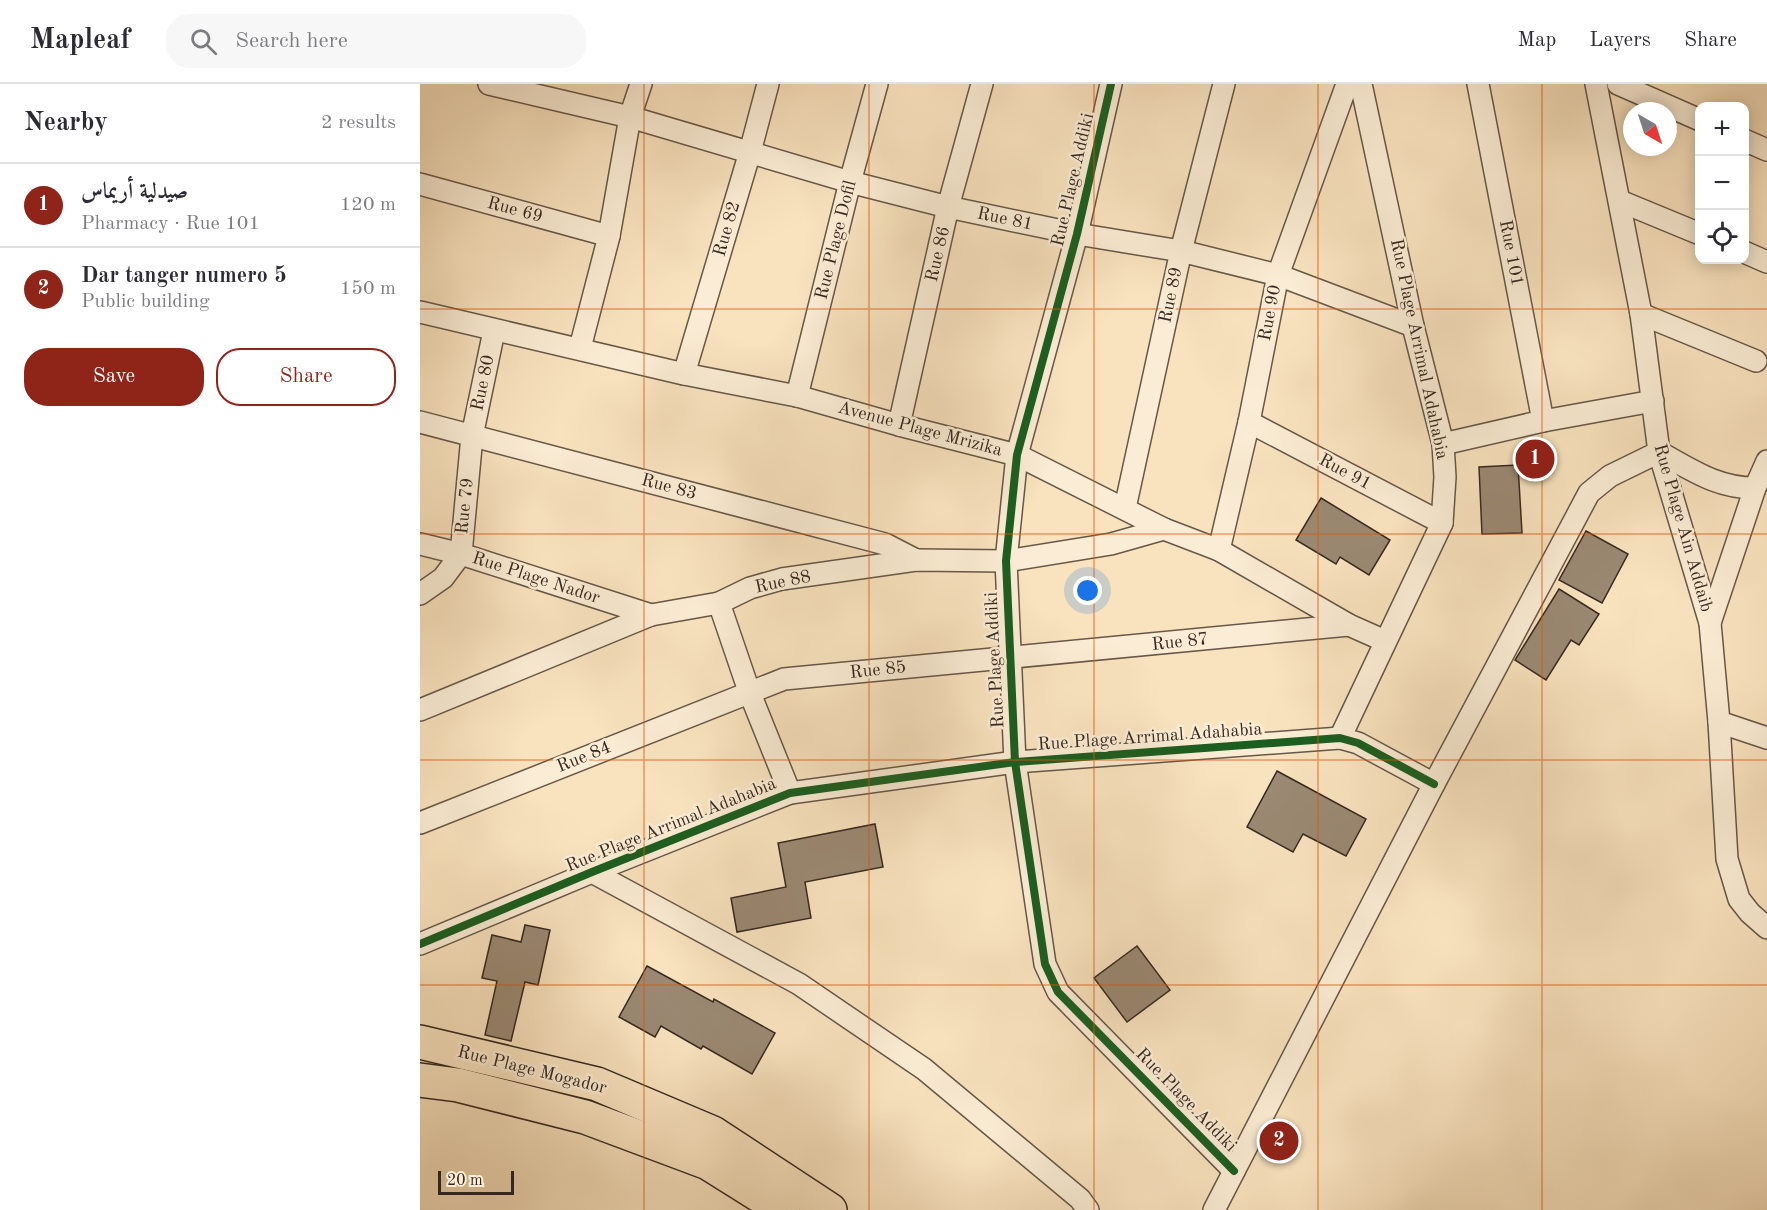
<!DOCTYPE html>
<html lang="en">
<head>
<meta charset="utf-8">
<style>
	:root { --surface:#fff; --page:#f7f7f7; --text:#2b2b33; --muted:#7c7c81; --line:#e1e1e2; --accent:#8f2418 }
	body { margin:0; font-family:"Old Standard TT",Amiri,serif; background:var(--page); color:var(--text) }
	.controls { position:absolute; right:18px; top:18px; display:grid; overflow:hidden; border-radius:12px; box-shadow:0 3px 15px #0003 }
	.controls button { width:54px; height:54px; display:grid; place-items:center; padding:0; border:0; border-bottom:2px solid var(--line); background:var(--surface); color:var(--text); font:30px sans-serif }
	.compass { position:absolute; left:1203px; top:18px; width:54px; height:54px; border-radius:50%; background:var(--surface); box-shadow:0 3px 15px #0003; rotate:141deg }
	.scale { position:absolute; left:18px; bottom:15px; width:76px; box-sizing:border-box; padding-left:6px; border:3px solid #362820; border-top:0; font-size:16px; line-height:21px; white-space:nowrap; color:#362820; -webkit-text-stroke:4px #fbedd5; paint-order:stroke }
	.you { position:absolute; left:668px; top:507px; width:21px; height:21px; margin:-15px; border:4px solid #fff; border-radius:50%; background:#1a73e8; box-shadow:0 0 0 9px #1a73e833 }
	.badge { display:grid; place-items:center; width:39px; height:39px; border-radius:50%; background:var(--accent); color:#fff; font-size:20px; font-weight:700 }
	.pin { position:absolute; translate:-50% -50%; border:3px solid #fff; box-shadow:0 2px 6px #0006 }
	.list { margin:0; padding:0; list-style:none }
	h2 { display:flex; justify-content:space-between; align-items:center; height:78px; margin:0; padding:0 24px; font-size:26px }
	h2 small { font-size:20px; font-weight:400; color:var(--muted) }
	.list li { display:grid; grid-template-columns:39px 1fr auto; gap:18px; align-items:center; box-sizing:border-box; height:84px; padding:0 24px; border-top:2px solid var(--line) }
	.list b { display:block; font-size:22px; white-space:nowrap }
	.list p { margin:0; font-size:20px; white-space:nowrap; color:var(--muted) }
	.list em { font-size:20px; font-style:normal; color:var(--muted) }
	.actions { display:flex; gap:12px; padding:18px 24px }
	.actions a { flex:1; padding:14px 0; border:2px solid var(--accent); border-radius:24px; text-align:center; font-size:21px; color:var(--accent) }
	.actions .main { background:var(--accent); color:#fff }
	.icon { flex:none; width:33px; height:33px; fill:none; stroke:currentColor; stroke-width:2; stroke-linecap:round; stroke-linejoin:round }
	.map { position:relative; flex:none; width:1347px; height:1126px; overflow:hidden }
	header { display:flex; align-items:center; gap:36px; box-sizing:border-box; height:84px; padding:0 30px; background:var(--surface); border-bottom:2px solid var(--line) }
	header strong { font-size:28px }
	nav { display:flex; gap:33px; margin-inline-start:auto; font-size:21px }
	.search { width:420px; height:54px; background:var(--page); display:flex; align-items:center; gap:15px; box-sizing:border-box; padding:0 21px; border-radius:24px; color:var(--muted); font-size:22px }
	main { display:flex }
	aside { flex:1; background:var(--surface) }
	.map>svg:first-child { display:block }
</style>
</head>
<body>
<header>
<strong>Mapleaf</strong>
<div class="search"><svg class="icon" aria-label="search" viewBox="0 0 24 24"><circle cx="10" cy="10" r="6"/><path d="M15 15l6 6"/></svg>Search here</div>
<nav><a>Map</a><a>Layers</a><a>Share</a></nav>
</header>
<main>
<aside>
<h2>Nearby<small>2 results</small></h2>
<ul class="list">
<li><span class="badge">1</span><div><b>صيدلية أريماس</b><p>Pharmacy · Rue 101</p></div><em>120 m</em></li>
<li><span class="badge">2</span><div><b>Dar tanger numero 5</b><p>Public building</p></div><em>150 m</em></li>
</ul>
<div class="actions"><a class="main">Save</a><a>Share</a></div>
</aside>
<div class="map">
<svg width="1347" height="1126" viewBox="0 0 1347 1126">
	<rect width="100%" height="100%" fill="#f9e3bf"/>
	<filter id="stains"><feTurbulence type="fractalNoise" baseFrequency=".00333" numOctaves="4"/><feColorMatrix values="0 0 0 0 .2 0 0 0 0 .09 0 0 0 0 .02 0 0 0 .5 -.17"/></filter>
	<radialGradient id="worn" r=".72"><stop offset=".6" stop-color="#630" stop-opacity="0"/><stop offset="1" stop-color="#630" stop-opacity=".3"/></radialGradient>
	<!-- building -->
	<g fill="#9b8973" stroke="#362820" stroke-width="1.5">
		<polygon points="1098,381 1102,449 1062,450 1059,383"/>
		<polygon points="901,414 970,456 949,491 920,473 916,480 876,456"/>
		<polygon points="1166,447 1208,470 1182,519 1139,496"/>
		<polygon points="1139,505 1179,530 1159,561 1151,556 1126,596 1095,576"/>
		<polygon points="857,687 946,735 926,772 883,750 873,768 827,743"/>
		<polygon points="455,740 463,783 385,798 391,834 317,848 311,814 366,803 358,759"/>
		<polygon points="105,841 130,846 118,901 105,898 91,957 65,951 77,897 62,894 72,851 101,858"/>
		<polygon points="717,862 750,906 707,938 674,894"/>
		<polygon points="227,882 293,918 294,915 355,949 332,990 283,962 281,965 241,942 235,953 199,933"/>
	</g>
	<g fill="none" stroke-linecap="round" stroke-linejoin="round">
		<defs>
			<g id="minor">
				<polyline points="69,0 210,33 430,98 528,123 657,150 761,167 858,191 993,242"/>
				<polyline points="691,0 657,150 597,371 586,477 595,678 625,880 638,908 814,1087"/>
				<polyline points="1058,0 1123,337"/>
				<polyline points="1176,0 1221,230 1239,368 1290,539 1299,638 1307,775 1319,815 1330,829 1347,844"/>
				<polyline points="1198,0 1280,36"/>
				<polyline points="1324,56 1347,66"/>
				<polyline points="0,100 189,152"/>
				<polyline points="1200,117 1280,150"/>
				<polyline points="1324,168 1347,178"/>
				<polyline points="0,228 264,290 377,312 479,341 597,371 744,445 799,466 929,541 965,557"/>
				<polyline points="1221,230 1336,277"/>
				<polyline points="160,264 189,152 210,33 221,0"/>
				<polyline points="264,290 330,68 348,0"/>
				<polyline points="377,312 430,98 457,0"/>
				<polyline points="0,338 465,460 496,476"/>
				<polyline points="829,338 1022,439"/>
				<polyline points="479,341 528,123 562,0"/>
				<polyline points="1023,360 1123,337 1233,317"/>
				<polyline points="705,424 761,167 804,0"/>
				<polyline points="0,460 41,470 231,531"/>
				<polyline points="799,466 829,338 858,191 927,0"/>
				<polyline points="0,510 23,494 41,470 52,352 74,247"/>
				<polyline points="299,519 329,607 370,709"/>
				<polyline points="1290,539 1335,404 1347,377"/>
				<polyline points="0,626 231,531 299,519 330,504 362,495 496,476 586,477 691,460 744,445"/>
				<polyline points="1299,638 1347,654"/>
				<polyline points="920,654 1022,439 1025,393 1023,360 993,242 941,0"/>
				<polyline points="0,739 364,595 929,541"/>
				<polyline points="172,788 379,900 504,985 660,1115 668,1126"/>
				<polyline points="0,860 172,788 370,709 595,678 920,654 938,659 1014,700"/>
				<path d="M 794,1126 L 1014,700 L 1169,409 L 1190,392 L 1239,368 C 1272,386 1297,404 1335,404"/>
			</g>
			<g id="trunk">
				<polyline points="0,958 177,1000 293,1049 410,1126"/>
				<polyline points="0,996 38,1001 165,1033 288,1079 363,1126"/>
			</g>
		</defs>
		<!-- minor casing -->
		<use href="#minor" stroke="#675748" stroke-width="24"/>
		<!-- trunk casing -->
		<use href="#trunk" stroke="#362820" stroke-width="36"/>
		<!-- minor -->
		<use href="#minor" stroke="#fbedd5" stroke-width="21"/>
		<!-- trunk -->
		<use href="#trunk" stroke="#f9e3bf" stroke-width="33"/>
		<defs>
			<g id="cycleway">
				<polyline points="691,0 657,150 597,371 586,477 595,678 625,880 638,908 814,1087"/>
				<polyline points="0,860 172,788 370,709 595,678 920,654 938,659 1014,700"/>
			</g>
		</defs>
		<!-- cycleway casing -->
		<use href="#cycleway" stroke="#fbedd5" stroke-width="11"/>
		<!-- cycleway -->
		<use href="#cycleway" stroke="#1b5e20" stroke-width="8"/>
	</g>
	<!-- grid -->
	<path fill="none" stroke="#df570d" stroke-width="1.5" stroke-opacity="0.55" d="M 224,0 L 224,1126M 449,0 L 449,1126M 674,0 L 674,1126M 898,0 L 898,1126M 1122,0 L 1122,1126M 0,225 L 1347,225M 0,450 L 1347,450M 0,676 L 1347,676M 0,901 L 1347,901"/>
	<g text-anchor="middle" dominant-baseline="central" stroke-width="5" stroke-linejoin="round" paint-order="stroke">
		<!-- street labels -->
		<g font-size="18" fill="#362820" stroke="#fbedd5">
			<text transform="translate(653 96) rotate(-77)">Rue Plage Addiki</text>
			<text transform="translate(95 126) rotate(15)">Rue 69</text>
			<text transform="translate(585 135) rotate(12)">Rue 81</text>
			<text transform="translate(307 145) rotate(-74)">Rue 82</text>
			<text transform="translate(416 156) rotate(-76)">Rue Plage Dofil</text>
			<text transform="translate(1091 169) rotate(79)">Rue 101</text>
			<text transform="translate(518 170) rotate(-77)">Rue 86</text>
			<text transform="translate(751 211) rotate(-78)">Rue 89</text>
			<text transform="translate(850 229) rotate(-79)">Rue 90</text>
			<text transform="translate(999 265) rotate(78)">Rue Plage Arrimal Adahabia</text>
			<text transform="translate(63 299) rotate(-78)">Rue 80</text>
			<text transform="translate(500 345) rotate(15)">Avenue Plage Mrizika</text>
			<text transform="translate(925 388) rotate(28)">Rue 91</text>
			<text transform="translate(249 403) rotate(15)">Rue 83</text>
			<text transform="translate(45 422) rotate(-84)">Rue 79</text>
			<text transform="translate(1263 444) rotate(74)">Rue Plage Ain Addaib</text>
			<text transform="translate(116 494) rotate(18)">Rue Plage Nador</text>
			<text transform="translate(363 498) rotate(-12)">Rue 88</text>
			<text transform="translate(760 558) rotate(-6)">Rue 87</text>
			<text transform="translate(575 576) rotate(-93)">Rue Plage Addiki</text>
			<text transform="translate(458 586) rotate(-6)">Rue 85</text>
			<text transform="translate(730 653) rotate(-4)">Rue Plage Arrimal Adahabia</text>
			<text transform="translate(164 673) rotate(-22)">Rue 84</text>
			<text transform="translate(251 741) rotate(-22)">Rue Plage Arrimal Adahabia</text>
			<text transform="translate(112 986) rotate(14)">Rue Plage Mogador</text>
			<text transform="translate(766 1016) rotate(46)">Rue Plage Addiki</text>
		</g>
	</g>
	<rect width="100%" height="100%" filter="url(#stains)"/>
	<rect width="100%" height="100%" fill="url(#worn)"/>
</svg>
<div class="controls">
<button>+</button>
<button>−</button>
<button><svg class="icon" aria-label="locate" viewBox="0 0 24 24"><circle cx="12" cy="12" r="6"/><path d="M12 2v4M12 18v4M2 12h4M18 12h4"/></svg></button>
</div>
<svg class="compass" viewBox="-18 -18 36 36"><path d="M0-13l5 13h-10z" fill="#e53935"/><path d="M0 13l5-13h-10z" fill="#7c7c81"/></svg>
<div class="scale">20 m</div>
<div class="you"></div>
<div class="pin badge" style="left:1115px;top:375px">1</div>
<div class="pin badge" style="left:859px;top:1057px">2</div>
</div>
</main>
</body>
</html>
